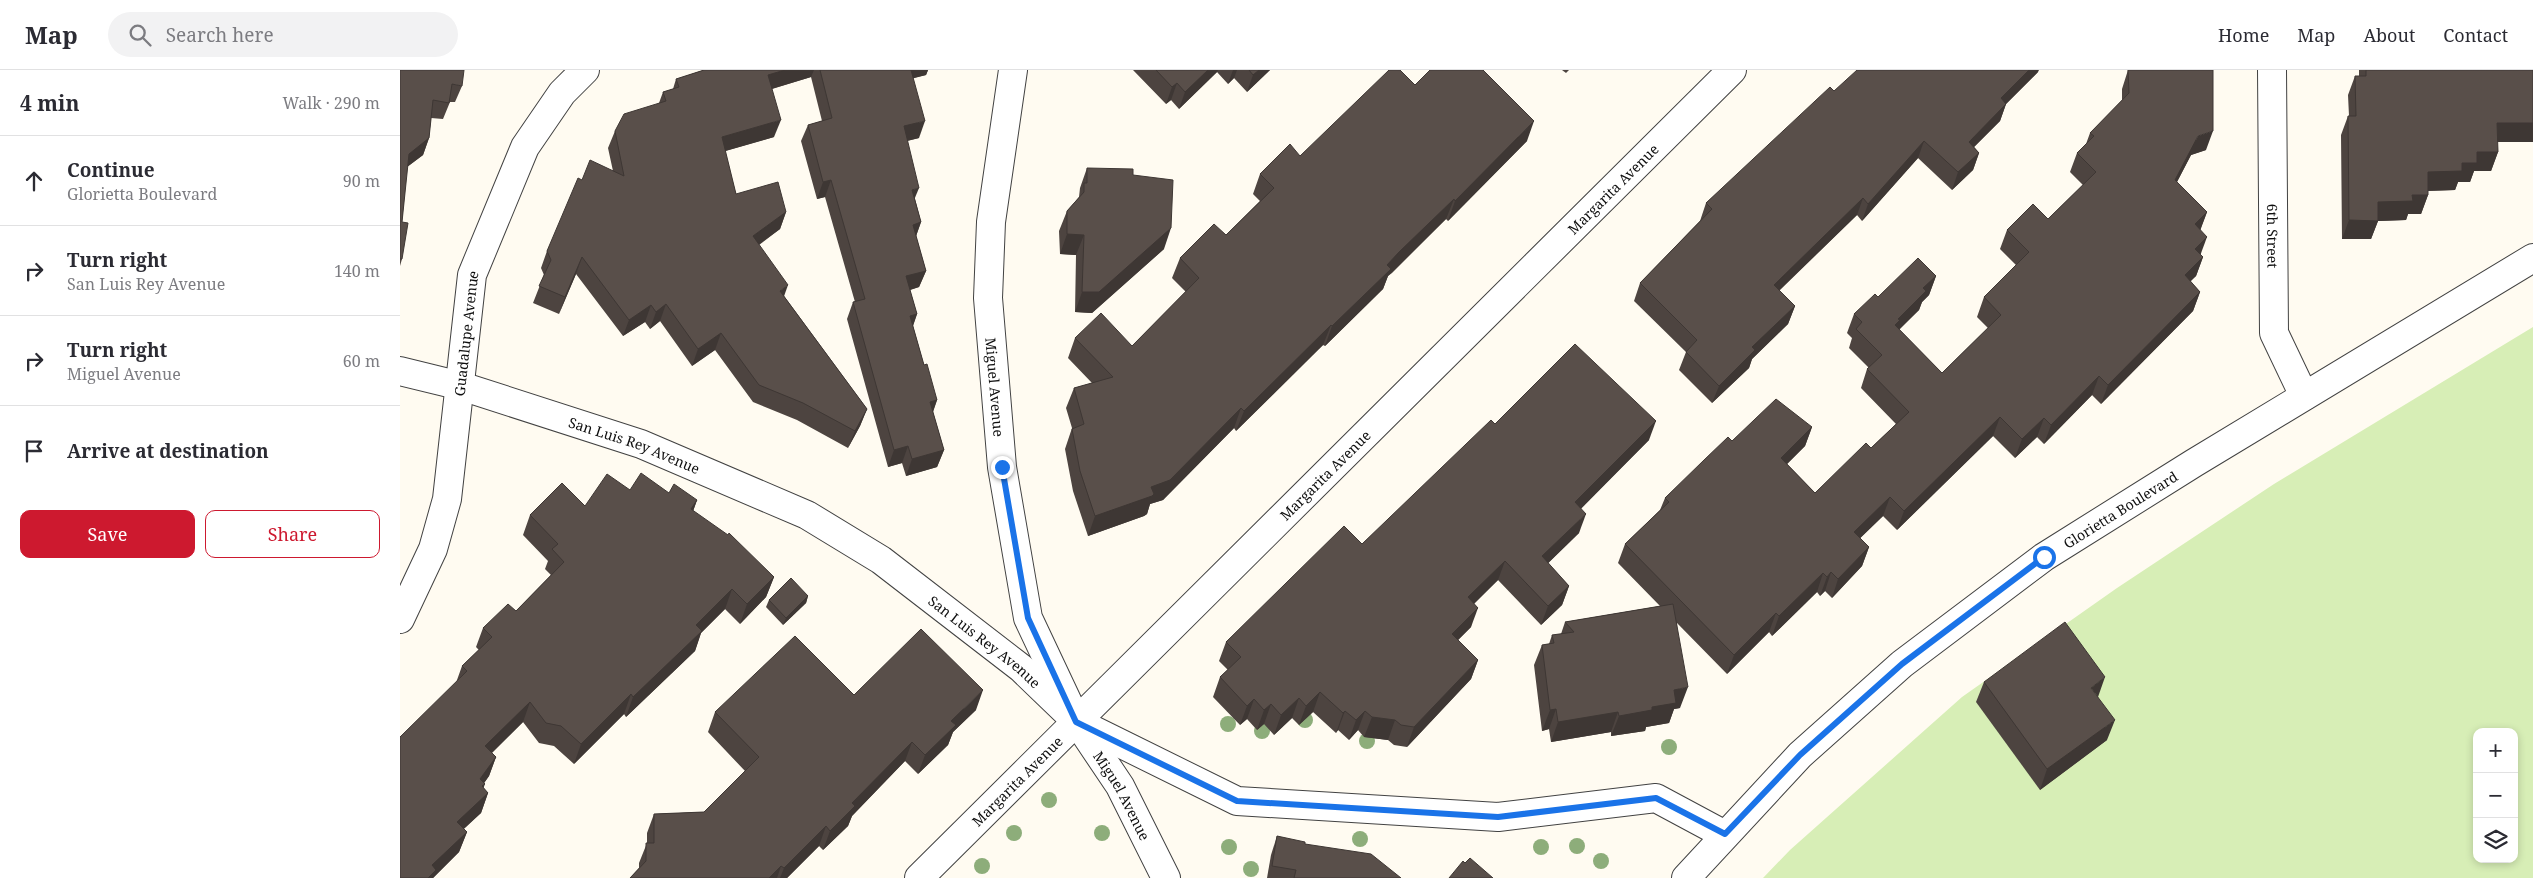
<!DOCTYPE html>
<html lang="en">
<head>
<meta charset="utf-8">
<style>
	:root { --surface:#fff; --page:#f2f2f3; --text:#2b2b33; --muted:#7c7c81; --line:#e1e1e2; --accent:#cd192f }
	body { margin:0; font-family:"Noto Serif",serif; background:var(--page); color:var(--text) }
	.controls { position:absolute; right:15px; bottom:15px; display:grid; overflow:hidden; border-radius:10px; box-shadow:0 2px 8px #0003 }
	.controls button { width:45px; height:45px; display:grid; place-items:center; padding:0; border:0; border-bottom:1px solid var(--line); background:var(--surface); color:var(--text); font:25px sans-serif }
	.stop { position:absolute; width:15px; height:15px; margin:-11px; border:4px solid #1a73e8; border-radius:50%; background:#fff }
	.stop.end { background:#1a73e8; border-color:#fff; box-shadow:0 1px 5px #0008 }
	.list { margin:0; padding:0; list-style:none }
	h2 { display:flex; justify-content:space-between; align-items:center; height:65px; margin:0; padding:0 20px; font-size:21px }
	h2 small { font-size:16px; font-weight:400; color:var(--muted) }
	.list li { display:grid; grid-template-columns:32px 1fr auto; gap:15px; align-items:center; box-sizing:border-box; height:90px; padding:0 20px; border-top:1px solid var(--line) }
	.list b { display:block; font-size:19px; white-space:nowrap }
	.list p { margin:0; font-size:16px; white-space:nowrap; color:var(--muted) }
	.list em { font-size:16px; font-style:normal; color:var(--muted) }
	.actions { display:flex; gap:10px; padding:15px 20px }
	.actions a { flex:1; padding:11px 0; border:1px solid var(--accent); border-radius:10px; text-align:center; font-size:18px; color:var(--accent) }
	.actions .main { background:var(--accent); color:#fff }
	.icon { flex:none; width:28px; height:28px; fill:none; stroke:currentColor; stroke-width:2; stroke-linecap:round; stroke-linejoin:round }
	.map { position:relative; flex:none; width:2133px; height:808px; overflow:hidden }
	header { display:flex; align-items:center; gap:30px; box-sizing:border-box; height:70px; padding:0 25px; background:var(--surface); border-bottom:1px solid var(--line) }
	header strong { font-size:24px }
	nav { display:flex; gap:28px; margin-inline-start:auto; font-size:18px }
	.search { width:350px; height:45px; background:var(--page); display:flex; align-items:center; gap:12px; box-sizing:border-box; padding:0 18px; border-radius:28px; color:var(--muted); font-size:19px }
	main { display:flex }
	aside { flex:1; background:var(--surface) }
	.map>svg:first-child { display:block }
</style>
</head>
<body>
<header>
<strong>Map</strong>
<div class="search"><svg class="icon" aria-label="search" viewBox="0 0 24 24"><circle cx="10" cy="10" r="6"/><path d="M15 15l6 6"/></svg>Search here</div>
<nav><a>Home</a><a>Map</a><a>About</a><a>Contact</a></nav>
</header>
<main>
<aside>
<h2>4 min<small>Walk · 290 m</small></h2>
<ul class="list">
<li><svg class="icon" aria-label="ahead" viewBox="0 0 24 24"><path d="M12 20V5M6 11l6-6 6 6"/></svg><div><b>Continue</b><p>Glorietta Boulevard</p></div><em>90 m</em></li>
<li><svg class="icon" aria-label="right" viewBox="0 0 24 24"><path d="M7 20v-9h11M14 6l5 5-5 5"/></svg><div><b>Turn right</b><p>San Luis Rey Avenue</p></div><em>140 m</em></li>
<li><svg class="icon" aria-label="right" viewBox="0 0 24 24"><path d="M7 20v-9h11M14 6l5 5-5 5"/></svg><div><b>Turn right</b><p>Miguel Avenue</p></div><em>60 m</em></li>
<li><svg class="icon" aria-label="arrive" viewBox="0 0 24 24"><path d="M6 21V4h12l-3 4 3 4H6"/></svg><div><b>Arrive at destination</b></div></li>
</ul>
<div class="actions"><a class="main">Save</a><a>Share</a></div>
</aside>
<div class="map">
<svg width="2133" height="808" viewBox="0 0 2133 808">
	<rect width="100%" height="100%" fill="#fffbf1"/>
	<!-- green -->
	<path fill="#d7eeb6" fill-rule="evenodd" d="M 2133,257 L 2133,808 L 1363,808 L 1390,780 L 1562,627 L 1717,518 L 1874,414 ZM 2077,662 L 2114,662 L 2114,789 L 2077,789 Z"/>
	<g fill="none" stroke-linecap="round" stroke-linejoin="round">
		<defs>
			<g id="minor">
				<path id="s1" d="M 613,0 L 591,152 L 588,228 L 602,397 L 628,548 L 677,652 L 720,716 L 766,808"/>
				<path id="s2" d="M 0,301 L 61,316 L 241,374 L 407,445 L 481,490 L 621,598 L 677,652 L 837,731 L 1098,747 L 1256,728 L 1325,765"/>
				<path id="s3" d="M 0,549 L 33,479 L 47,429 L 72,205 L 125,77 L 162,23 L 185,0"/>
				<path id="s4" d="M 519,808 L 1332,0"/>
			</g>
			<g id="tertiary">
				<path id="s5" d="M 1872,0 L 1874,263 L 1904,326"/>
				<path id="s6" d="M 1286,808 L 1400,685 L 1502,594 L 1644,487 L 1794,393 L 2133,188"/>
			</g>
		</defs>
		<!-- minor casing -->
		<use href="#minor" stroke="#424242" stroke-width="30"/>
		<!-- tertiary casing -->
		<use href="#tertiary" stroke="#424242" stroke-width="30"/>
		<!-- minor -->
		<use href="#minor" stroke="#fff" stroke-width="28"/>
		<!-- tertiary -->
		<use href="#tertiary" stroke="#fff" stroke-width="28"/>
	</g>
	<!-- trees -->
	<g fill="#8dad7a">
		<circle cx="905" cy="650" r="8"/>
		<circle cx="828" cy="654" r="8"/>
		<circle cx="862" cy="661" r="8"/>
		<circle cx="967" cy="671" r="8"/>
		<circle cx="1269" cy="677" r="8"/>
		<circle cx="649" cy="730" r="8"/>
		<circle cx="614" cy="763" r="8"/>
		<circle cx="702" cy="763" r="8"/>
		<circle cx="960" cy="769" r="8"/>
		<circle cx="1177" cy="776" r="8"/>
		<circle cx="829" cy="777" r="8"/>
		<circle cx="1141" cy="777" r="8"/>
		<circle cx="1201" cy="791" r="8"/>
		<circle cx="582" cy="796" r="8"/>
		<circle cx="851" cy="799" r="8"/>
	</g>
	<!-- wall -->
	<g fill="#4d4440">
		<polygon points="0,0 62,16 55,32 50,32 43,49 31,48 29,68 23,85 7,97 2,152 2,189 0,196"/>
		<polygon points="304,0 528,0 526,5 513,8 519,68 507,71 515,129 521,152 516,166 526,201 519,217 510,220 517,244 513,256 524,295 537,330 533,342 544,380 537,397 506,406 502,393 488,397 447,249 453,232 455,232 425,127 417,129 401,71 408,55 422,51 411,7 372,19 374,67 325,81 336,124 386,142 380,159 359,175 384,226 467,339 460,356 448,378 397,350 353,332 315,280 292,296 260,251 250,259 245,252 223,266 176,204 159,244 133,233 144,205 141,198 147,181 182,110 213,101 208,78 215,61 259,33 263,22 273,19 276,9"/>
		<polygon points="733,0 870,0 847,22 834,8 828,14 817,2 779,39 771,30 766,34"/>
		<polygon points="1162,0 1169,0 1166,3"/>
		<polygon points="1728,0 1806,80 1791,85 1777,112 1807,142 1800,160 1801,185 1803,187 1796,206 1790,211 1800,222 1793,241 1701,334 1692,325 1644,374 1637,367 1615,388 1593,366 1497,460 1483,446 1460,468 1469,477 1462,496 1432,528 1425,521 1420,526 1417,522 1372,566 1369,562 1327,604 1277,553 1280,638 1274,639 1269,653 1246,657 1245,661 1211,666 1211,662 1151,672 1149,659 1142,661 1134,595 1142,575 1149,574 1152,565 1161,564 1165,552 1260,536 1218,493 1225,474 1260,440 1265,428 1332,371 1412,357 1405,376 1387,394 1415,423 1471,378 1496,354 1461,318 1467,299 1469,298 1449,278 1452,268 1447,263 1454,244 1478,227 1536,206 1529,225 1522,232 1519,240 1499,260 1542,303 1588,258 1577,247 1584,227 1616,195 1600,179 1607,160 1648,149 1683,115 1670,102 1677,83 1686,74 1690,63 1722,31 1722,19"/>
		<polygon points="1959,0 2133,0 2133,72 2097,72 2098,82 2091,101 2074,101 2070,112 2058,112 2055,120 2028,121 2028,125 2021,144 2008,144 2006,150 1978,151 1971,169 1942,169 1941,65 1948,46 1949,46 1948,25 1955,6 1959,6"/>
		<polygon points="1638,2 1606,34 1600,51 1574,77 1579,83 1573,100 1552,120 1518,88 1462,151 1457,145 1379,221 1395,236 1388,254 1352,289 1349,298 1312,333 1279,300 1286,282 1234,231 1240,213 1300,151 1306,133 1434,21"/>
		<polygon points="1015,15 1127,71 1048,151 1046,149 992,203 988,206 983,219 925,276 923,275 836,361 834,358 763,430 750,434 747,444 744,446 688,466 673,421 665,379 672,358 666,338 674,318 692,313 668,288 675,268 732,276 786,222 772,208 780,188 826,165 860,131 853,124 860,104 900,86"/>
		<polygon points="687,98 733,105 764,179 692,243 675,242 676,185 660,184 659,161 667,141 679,127 680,118"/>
		<polygon points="1095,354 1249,370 1181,438 1179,463 1148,493 1169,516 1162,535 1141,555 1098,510 1074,534 1071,557 1058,570 1078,590 1071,609 1007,677 994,675 988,670 964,667 958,660 949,670 938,660 936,663 913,642 899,655 892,648 874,665 864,654 857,660 847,649 840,655 813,627 820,607 828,600 819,591 826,572 962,474"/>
		<polygon points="230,420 269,423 297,430 293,441 374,507 366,527 340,554 325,539 301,563 295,581 226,647 224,644 174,694 154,676 139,673 123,652 92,683 96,687 89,706 84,713 83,718 88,723 81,743 63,759 67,762 59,782 33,808 0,808 57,610 62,596 79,580 76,577 83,558 116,541 151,505 145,499 148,491 123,465 130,445 185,436"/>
		<polygon points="408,526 406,533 383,555 366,537 369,530"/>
		<polygon points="1584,612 1698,627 1707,670 1640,720 1576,632"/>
		<polygon points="454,625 576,640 553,662 548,675 518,704 505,691 452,746 448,756 423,780 419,776 387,808 230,808 239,798 239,793 247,773 247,763 254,744 304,742 345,701 308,662 315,642"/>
		<polygon points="877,766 905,774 1001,808 867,808 871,785"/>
	</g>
	<!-- shaded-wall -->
	<g fill="#3e3734">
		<polygon points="385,0 414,0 411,7 361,22 368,5"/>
		<polygon points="507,0 528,0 526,5 503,11"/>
		<polygon points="808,0 818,0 817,2 779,39 785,22"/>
		<polygon points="833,0 837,0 834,8 828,14"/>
		<polygon points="859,0 870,0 847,22 853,5"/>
		<polygon points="1629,0 1639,0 1638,2 1606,34 1600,51 1562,89 1569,72 1601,28"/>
		<polygon points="777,13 771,30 766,34 772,17"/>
		<polygon points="381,50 374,67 315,84 322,67"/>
		<polygon points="525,51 519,68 498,73 504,56"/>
		<polygon points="1134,51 1127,71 1048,151 1055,131"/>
		<polygon points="2097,53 2133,53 2133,72 2090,72"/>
		<polygon points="1813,61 1806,80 1791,85 1768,129 1775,110 1798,66"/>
		<polygon points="29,68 23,85 3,100 9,84"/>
		<polygon points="1524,71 1518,88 1462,151 1468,134"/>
		<polygon points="2077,82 2098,82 2091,101 2074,101 2070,112 2058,112 2055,120 2021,121 2028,102"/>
		<polygon points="1579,83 1573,100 1552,120 1558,102"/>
		<polygon points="431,110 425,127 417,129 423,112"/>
		<polygon points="519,118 512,135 512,120"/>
		<polygon points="2012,125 2028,125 2021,144 2008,144 2006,150 1978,151 1971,169 1942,169 1949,150 1978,132"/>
		<polygon points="1463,128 1457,145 1367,232 1374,215"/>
		<polygon points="1054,129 1046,149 988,206 983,219 925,276 932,256 999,182"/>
		<polygon points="386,142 380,159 347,183 353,166"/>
		<polygon points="1807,142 1800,161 1795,154"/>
		<polygon points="521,152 515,169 513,155"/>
		<polygon points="771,158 764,179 692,243 675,242 682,222"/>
		<polygon points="667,164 684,165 676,185 660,184"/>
		<polygon points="1807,167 1800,186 1795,179"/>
		<polygon points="182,187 176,204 159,244 165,227"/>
		<polygon points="1803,187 1796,206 1778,224 1785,205"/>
		<polygon points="526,201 519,217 500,223 506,206"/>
		<polygon points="1536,206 1529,225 1522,232 1519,240 1495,263 1495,255 1498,249 1523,218"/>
		<polygon points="388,215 382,232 380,221"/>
		<polygon points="1800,222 1793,241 1701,334 1708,315"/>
		<polygon points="266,234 260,251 250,259 256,242"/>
		<polygon points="251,235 245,252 223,266 229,250"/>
		<polygon points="1395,236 1388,254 1352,289 1349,298 1312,333 1319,316 1352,277"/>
		<polygon points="517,244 511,261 510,246"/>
		<polygon points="931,255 923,275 836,361 844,341"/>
		<polygon points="321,263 315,280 292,296 298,279"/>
		<polygon points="1699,306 1692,325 1644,374 1651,355"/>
		<polygon points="537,330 531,347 530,332"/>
		<polygon points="841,338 834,358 763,430 750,434 747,444 744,446 688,466 695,446 751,417"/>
		<polygon points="467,339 460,356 448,378 455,361"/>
		<polygon points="1600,347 1593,366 1497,460 1504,441"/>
		<polygon points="1644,348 1637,367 1615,388 1622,369"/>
		<polygon points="1256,351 1249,370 1168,452 1175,432"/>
		<polygon points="1412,357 1405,376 1374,407 1381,388"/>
		<polygon points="508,376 502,393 488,397 494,380"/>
		<polygon points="544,380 537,397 506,406 512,389"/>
		<polygon points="1490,427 1483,446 1447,481 1454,462"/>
		<polygon points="297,430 290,450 291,439"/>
		<polygon points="1186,444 1179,463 1135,506 1142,486"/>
		<polygon points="1469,477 1462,496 1432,528 1438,509"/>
		<polygon points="1105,491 1098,510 1061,546 1068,527"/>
		<polygon points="1431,502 1425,521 1420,526 1427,507"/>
		<polygon points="1423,503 1417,522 1372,566 1379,546"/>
		<polygon points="374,507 366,527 340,554 347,534"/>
		<polygon points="1169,516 1162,535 1141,555 1148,536"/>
		<polygon points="332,519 325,539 301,563 295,581 226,647 233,627 296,555"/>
		<polygon points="408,526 406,533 383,555 386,548"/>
		<polygon points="1078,538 1071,557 1045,583 1052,564"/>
		<polygon points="1376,543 1369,562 1327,604 1334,585"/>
		<polygon points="1078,590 1071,609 1007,677 1014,657"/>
		<polygon points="1705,607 1698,627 1691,618"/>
		<polygon points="1288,617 1280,638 1274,639 1269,653 1246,657 1245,661 1211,666 1219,646 1252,637 1274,620"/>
		<polygon points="583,620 576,640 553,662 548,675 518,704 525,685 551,651"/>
		<polygon points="920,622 913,642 899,655 906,636"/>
		<polygon points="231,624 224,644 174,694 181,674"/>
		<polygon points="899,628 892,648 874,665 881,645"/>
		<polygon points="854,629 847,649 840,655 847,636"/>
		<polygon points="130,632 123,652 78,696 85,676"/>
		<polygon points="871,634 864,654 857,660 864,640"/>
		<polygon points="1156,639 1149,659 1142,661 1150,640"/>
		<polygon points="945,641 938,660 936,663 943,643"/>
		<polygon points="965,641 958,660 949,670 956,650"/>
		<polygon points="1218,642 1211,662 1151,672 1158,652"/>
		<polygon points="972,647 995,650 988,670 964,667"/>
		<polygon points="1715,650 1707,670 1640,720 1647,699"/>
		<polygon points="512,672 505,691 452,746 448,756 423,780 430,761 452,733"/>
		<polygon points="96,687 89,706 82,716 85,714 78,732 88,723 81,743 50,772 57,752 80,709"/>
		<polygon points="426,756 419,776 387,808 380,808 384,798"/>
		<polygon points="67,762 59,782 33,808 27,808 32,795"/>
		<polygon points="381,796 377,808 369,808"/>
	</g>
	<!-- building -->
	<g fill="#594f4a" stroke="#3e3734">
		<polygon points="0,0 64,0 62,16 52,14 49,33 33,30 29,68 9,84 2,152 8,153 2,189 0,189"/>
		<polygon points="304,0 385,0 368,5 381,50 322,67 336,124 378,112 386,142 353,166 388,215 380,221 467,339 455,361 403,333 359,315 321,263 298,279 266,234 256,242 251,235 229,250 182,187 165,227 139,216 151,190 147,181 178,108 182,110 190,90 224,106 215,61 224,44 266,31 263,22 279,17 276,9"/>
		<polygon points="420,0 511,0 525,51 504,56 519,118 512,120 521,152 513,155 526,201 506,206 517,244 510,246 524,295 527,294 537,330 530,332 544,380 512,389 508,376 494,380 453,232 465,229 431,110 423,112 408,55 432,48"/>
		<polygon points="756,0 808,0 785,22 777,13 772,17"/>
		<polygon points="849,0 859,0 853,5"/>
		<polygon points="989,0 1000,0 1015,15 1030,0 1083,0 1134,51 1055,131 1054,129 999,182 987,195 991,199 932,256 931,255 844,341 841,338 770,410 751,417 754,424 752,426 695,446 680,401 672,359 684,354 674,318 713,307 675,268 701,243 732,276 799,208 780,188 814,154 826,165 874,118 860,104 890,74 900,86"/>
		<polygon points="1457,0 1629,0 1601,28 1606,34 1569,72 1579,83 1558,102 1524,71 1468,134 1463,128 1374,215 1395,236 1352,277 1355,280 1319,316 1286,282 1297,270 1240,213 1312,139 1306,133 1430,17 1434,21"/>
		<polygon points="1728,0 1813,0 1813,61 1798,66 1775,110 1807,142 1795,154 1807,167 1795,179 1803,187 1785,205 1800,222 1708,315 1699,306 1651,355 1644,348 1622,369 1600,347 1504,441 1490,427 1454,462 1469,477 1438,509 1431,502 1427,507 1423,503 1379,546 1376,543 1334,585 1225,474 1269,432 1265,428 1304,390 1328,367 1332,371 1376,329 1412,357 1381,388 1415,423 1466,373 1471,378 1509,342 1467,299 1482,285 1456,259 1462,252 1454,244 1475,224 1478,227 1518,188 1536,206 1523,218 1526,221 1498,249 1500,250 1495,255 1542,303 1601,245 1584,227 1629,182 1607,160 1633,134 1648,149 1696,102 1677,83 1694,66 1690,63 1729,23"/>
		<polygon points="1966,0 2133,0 2133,53 2097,53 2098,82 2077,82 2077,93 2062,93 2062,101 2028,102 2028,125 2012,125 2013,131 1978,132 1978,151 1949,150 1948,46 1956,46 1955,6 1966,6"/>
		<polygon points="687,98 733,99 733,105 773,110 771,158 699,222 682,222 684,165 667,164 667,141 684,122 684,113 687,113"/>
		<polygon points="1175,274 1256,351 1175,432 1186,444 1142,486 1169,516 1148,536 1105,491 1068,527 1078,538 1052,564 1078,590 1014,657 1001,655 995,650 972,647 965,641 956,650 945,641 943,643 920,622 906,636 899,628 881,645 871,634 864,640 854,629 847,636 820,607 841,587 826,572 944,456 962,474 1091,350 1095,354"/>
		<polygon points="241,403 269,423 274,414 297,430 291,439 328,465 329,463 374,507 347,534 332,519 296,555 302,561 233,627 231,624 181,674 161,656 146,653 130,632 85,676 96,687 80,709 85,714 82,716 88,723 57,752 67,762 32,795 36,800 28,808 0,808 0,667 67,601 62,596 92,567 83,558 108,534 116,541 164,492 152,479 158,474 130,445 162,413 185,436 207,404 230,420"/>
		<polygon points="391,508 408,526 386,548 369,530"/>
		<polygon points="1273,534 1288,617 1274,620 1276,633 1252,637 1252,640 1219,646 1218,642 1158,652 1156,639 1150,640 1142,575 1154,573 1152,565 1174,562 1165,552"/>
		<polygon points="1665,552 1705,607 1691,618 1715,650 1647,699 1584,612"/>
		<polygon points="521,559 583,620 551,651 556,655 525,685 512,672 452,733 455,736 430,761 426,756 384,798 381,796 369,808 230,808 246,791 246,773 254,773 254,744 304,742 359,687 315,642 395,566 454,625"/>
		<polygon points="877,766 905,772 905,774 971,784 1001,808 894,808 896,800 872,796"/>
		<polygon points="1070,788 1093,808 1049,808 1063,791 1065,793"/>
	</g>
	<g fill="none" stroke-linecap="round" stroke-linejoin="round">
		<!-- route -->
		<polyline stroke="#1a73e8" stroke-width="6" points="602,397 628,548 676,652 837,731 1098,747 1256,728 1325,764 1400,685 1502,594 1644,487"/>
	</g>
	<g text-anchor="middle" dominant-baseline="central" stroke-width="5" stroke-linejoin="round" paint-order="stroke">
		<!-- street labels -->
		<g font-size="14" fill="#0f0f0f" stroke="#fff">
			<text stroke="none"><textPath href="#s4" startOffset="978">Margarita Avenue</textPath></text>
			<text stroke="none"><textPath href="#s5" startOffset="166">6th Street</textPath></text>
			<text stroke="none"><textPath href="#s3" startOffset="296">Guadalupe Avenue</textPath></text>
			<text stroke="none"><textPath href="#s1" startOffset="319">Miguel Avenue</textPath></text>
			<text stroke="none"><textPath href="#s2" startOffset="246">San Luis Rey Avenue</textPath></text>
			<text stroke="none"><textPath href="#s4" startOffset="572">Margarita Avenue</textPath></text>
			<text stroke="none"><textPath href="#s6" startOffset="572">Glorietta Boulevard</textPath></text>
			<text stroke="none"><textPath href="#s2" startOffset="651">San Luis Rey Avenue</textPath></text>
			<text stroke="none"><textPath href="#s4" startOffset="138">Margarita Avenue</textPath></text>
			<text stroke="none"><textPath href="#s1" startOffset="754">Miguel Avenue</textPath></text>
		</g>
	</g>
</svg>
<div class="controls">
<button>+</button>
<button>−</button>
<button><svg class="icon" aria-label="layers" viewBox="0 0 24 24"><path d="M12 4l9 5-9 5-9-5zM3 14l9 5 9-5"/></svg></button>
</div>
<div class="stop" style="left:1644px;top:487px"></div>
<div class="stop end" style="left:602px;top:397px"></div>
</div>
</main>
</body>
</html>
